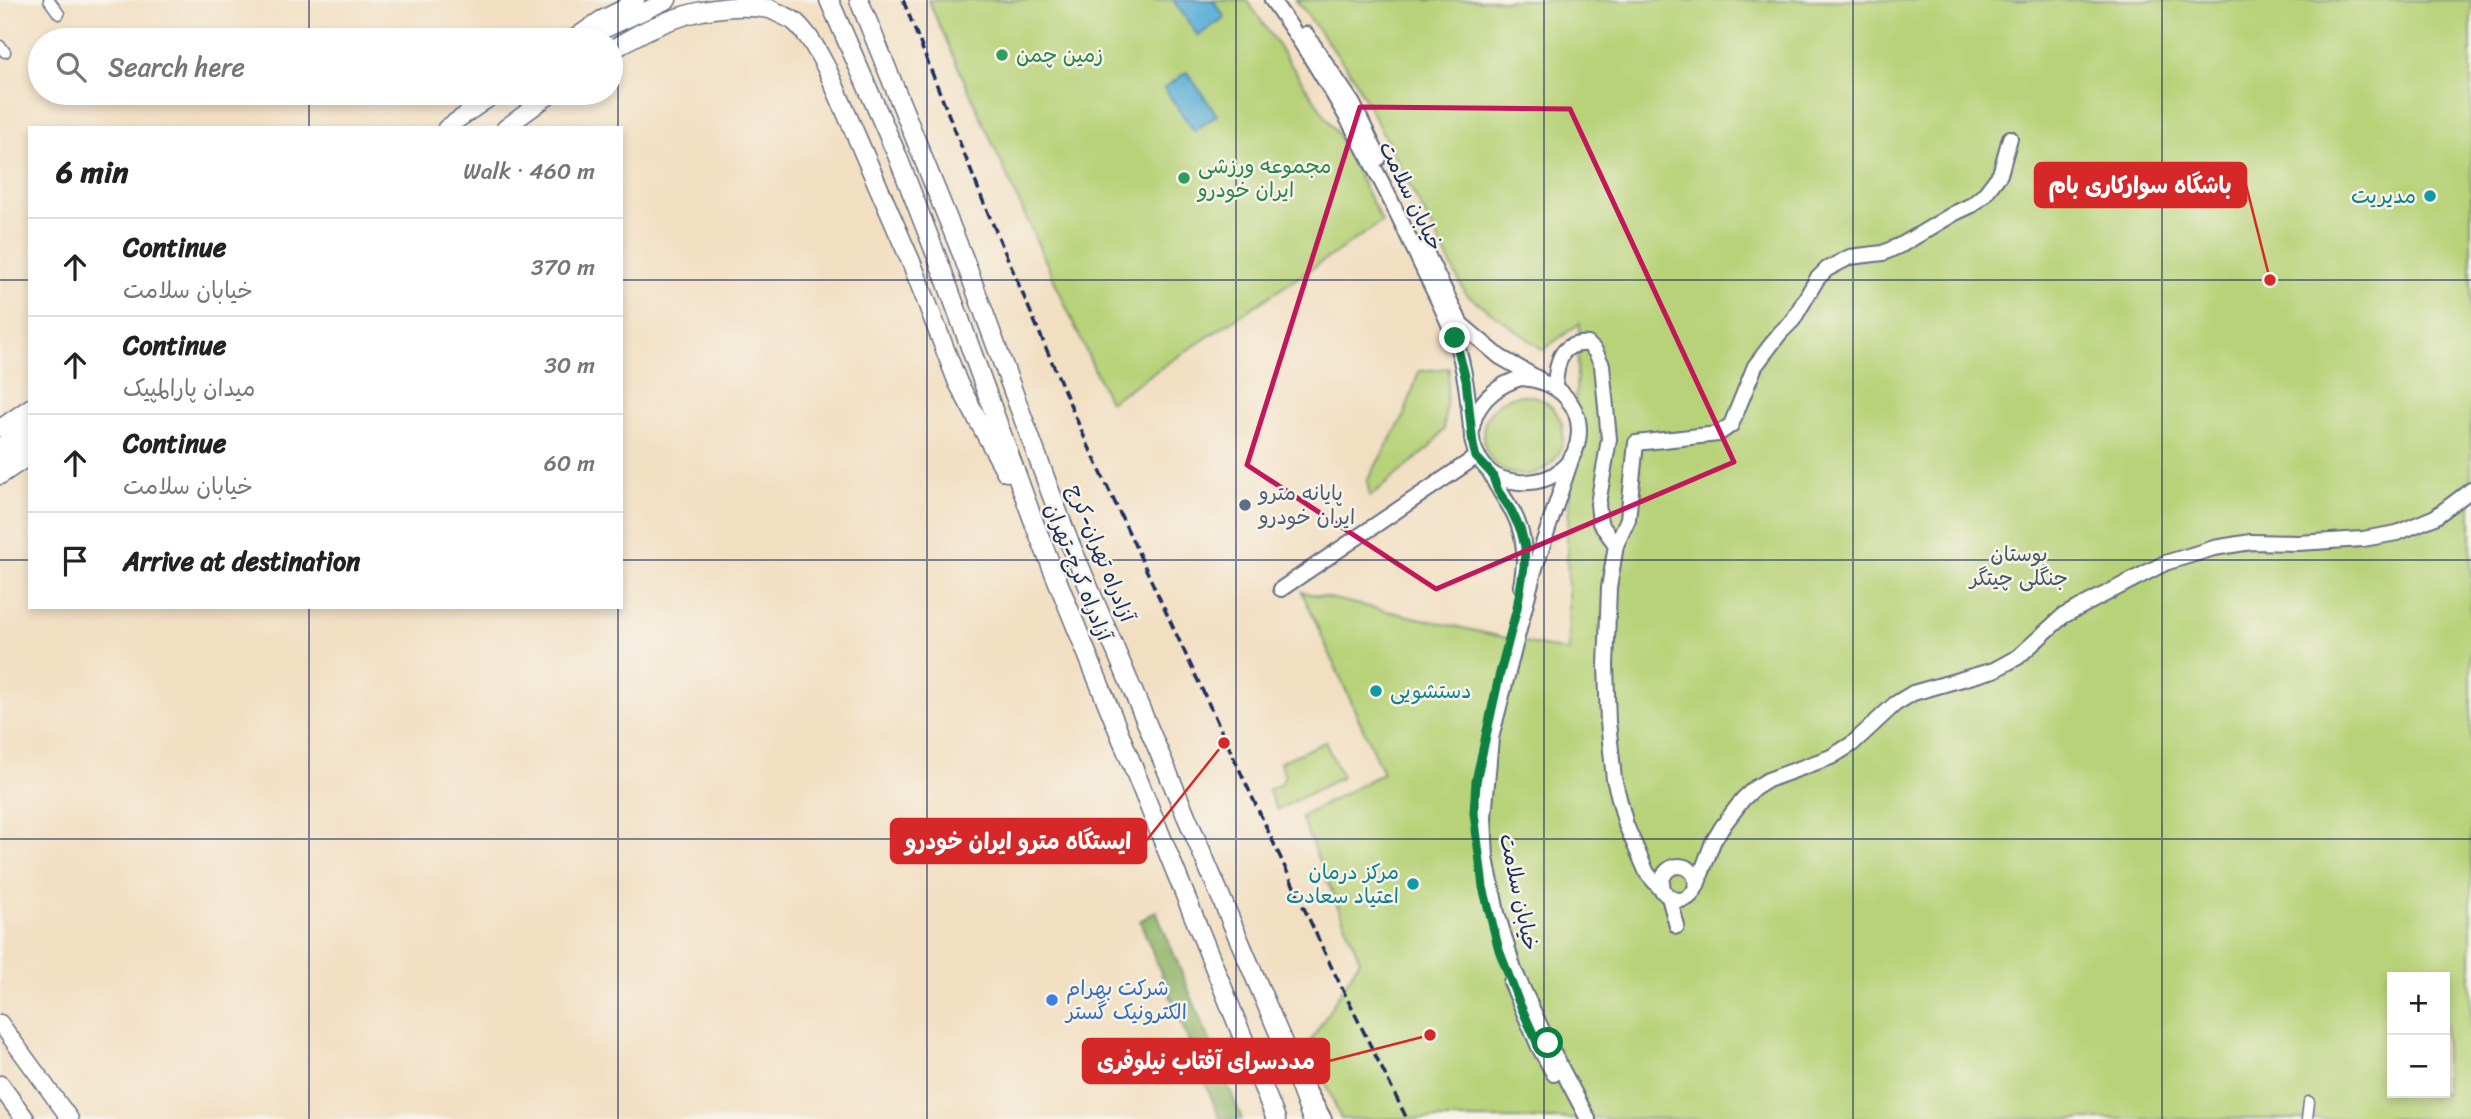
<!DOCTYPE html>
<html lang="en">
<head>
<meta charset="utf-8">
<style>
	:root { --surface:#fff; --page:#f2f2f2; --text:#222; --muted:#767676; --line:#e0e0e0 }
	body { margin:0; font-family:Sriracha,"Playpen Sans Arabic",sans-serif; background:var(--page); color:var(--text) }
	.controls { position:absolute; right:21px; bottom:21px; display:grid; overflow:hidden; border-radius:0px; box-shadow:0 4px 10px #0003 }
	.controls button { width:63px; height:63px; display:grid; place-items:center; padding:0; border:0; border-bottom:2px solid var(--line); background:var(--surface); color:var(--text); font:35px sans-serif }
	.stop { position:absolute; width:21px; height:21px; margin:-16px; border:5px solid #0b8043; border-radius:50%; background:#fff }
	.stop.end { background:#0b8043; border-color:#fff; box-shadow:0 2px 7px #0008 }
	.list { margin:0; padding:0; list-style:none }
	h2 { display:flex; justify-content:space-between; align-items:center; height:91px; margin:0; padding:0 28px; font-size:30px }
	h2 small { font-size:23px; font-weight:400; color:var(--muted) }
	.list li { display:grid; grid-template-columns:46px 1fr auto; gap:21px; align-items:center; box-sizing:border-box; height:98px; padding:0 28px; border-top:2px solid var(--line) }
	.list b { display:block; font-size:26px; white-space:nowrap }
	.list p { margin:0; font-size:23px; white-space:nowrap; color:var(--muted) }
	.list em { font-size:23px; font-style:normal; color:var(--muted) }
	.icon { flex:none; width:38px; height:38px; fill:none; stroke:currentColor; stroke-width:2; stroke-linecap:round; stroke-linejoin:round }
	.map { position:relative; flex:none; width:2471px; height:1119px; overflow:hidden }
	.search { position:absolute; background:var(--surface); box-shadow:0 4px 10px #0003; left:28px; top:28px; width:595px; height:77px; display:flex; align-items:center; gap:18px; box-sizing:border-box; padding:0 24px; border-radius:38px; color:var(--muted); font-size:26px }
	.panel { position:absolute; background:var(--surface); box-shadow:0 4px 10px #0003; left:28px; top:126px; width:595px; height:483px; border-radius:0px }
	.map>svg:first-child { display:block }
</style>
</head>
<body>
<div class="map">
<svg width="2471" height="1119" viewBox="0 0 2471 1119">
	<rect width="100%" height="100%" fill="#f7f3e8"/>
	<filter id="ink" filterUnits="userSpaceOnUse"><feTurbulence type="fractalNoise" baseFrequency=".0143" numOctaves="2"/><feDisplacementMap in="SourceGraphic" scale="14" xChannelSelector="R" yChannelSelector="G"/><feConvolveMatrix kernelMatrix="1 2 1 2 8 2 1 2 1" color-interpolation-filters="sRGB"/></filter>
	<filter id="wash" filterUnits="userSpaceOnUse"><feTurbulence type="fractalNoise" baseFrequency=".00686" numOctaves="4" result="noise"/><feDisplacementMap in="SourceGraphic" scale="28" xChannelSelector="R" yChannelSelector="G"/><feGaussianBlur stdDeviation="1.57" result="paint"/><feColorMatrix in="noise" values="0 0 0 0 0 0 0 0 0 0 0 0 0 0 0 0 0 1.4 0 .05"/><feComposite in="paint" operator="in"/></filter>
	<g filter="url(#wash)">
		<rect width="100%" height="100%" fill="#f2dfc2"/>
		<!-- green -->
		<g fill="#b7d278" stroke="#69806b" stroke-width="2" fill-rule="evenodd">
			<polygon points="928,0 1247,0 1337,133 1382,222 1109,402"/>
			<path d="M 1296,0 L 2471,0 L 2471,1119 L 1341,1119 L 1309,1044 L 1360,960 L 1301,817 L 1383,773 L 1302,592 L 1569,652 L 1567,540 L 1580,323 L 1543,350 L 1466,294 L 1353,76 ZM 2392,977 L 2445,977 L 2445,1093 L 2392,1093 Z"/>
			<polygon points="1449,368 1444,429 1430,447 1370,497 1367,481 1404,416 1419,371"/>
			<circle cx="1523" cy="435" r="40"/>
			<polygon points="1325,742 1342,777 1277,810 1268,790 1279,785 1285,776 1280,762"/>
		</g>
		<!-- forest -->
		<polygon fill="#91b468" stroke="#567263" stroke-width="2" points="1156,911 1242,1119 1220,1119 1140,921"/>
		<!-- water -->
		<g fill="#5bafd7" stroke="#3b6f9a" stroke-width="2">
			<polygon points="1173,0 1213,0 1225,17 1198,36"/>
			<polygon points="1187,72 1217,115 1194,131 1164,88"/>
		</g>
	</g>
	<g filter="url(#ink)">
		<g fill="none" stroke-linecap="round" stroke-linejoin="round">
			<defs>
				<g id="street">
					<polyline points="49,0 59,14"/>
					<polyline points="0,46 5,52"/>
					<polyline points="2307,1119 2309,1102"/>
				</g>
				<g id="secondary">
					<path d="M 1272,0 C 1330,81 1378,169 1419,260 C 1431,286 1445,312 1455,339 C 1465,368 1468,398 1471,428"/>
					<polyline points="1306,34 1353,104 1379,158"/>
					<polyline points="1424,248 1461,324 1500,357 1539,379"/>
					<path d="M 1521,378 C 1604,384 1593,487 1519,482 C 1508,481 1497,479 1489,471 C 1453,435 1478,390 1521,378 Z"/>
					<path d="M 1555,385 C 1557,361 1560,342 1588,344 L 1595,351 L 1602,365 L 1609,439 L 1598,504 L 1600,523 L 1616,545"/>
					<polyline points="1572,457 1534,571 1491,738 1484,817 1486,858 1497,913 1514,970 1548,1043 1588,1119"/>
					<path d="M 1491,474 C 1497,489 1505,498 1513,512 C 1526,537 1526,559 1521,586"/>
					<polyline points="1281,589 1476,457"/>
					<circle cx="1679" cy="883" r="17"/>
					<polyline points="1697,885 1713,842 1722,827 1743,799 1755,788 1768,780 1831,757 1852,744 1895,704 1913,693 1994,670 2018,657 2063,616 2165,563 2214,548 2251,542 2298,543 2363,539 2397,533 2435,517 2471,490"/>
					<polyline points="1665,894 1647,873 1626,825 1614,779 1608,722 1606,666 1609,588 1616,545 1628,519 1636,443 1718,434 1731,425 1755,366 1780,333 1793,320 1817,279 1827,269 1850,257 1883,253 1903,244 1955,213 1972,205 1984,195 2000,174 2010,138"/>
					<polyline points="1669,897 1677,926"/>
					<polyline points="1511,982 1539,1047 1554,1074"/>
					<polyline points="1306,1087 1324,1119"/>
				</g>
				<g id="primary">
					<polyline points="582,40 668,0"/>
					<polyline points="446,128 497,93"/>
					<polyline points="505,128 553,93"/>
					<polyline points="0,428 30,407"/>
					<polyline points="0,446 30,425"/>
					<polyline points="0,460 30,440"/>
					<polyline points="0,476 30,456"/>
					<polyline points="0,1023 70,1119"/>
				</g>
				<g id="highway">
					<polyline points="829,0 897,155 945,278 1036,528 1276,1119"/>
					<polyline points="859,0 964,259 1066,534 1289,1057 1312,1119"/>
					<polyline points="573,40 602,20 624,9 635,0"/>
					<path d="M 611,51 C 656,20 714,0 770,9 C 777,13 787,16 794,21 C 809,34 818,52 827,69 L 912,264 L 958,383 L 1006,472"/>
					<polyline points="0,1085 25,1119"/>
				</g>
			</defs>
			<!-- street casing -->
			<use href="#street" stroke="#666d81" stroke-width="13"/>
			<!-- secondary casing -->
			<use href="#secondary" stroke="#666d81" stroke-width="18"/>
			<!-- primary casing -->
			<use href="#primary" stroke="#666d81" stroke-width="19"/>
			<!-- highway casing -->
			<use href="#highway" stroke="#666d81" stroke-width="21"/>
			<!-- street -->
			<use href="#street" stroke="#fff" stroke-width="10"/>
			<!-- secondary -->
			<use href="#secondary" stroke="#fff" stroke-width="14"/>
			<!-- primary -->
			<use href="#primary" stroke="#fff" stroke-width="16"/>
			<!-- highway -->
			<use href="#highway" stroke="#fff" stroke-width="18"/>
			<!-- rail -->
			<polyline stroke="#1b2f5e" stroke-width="3.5" stroke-dasharray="10 5" stroke-linecap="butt" points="903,0 983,201 1082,432 1331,966 1407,1119"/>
		</g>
	</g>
	<g fill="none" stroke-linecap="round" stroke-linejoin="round" filter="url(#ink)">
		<!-- route -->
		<polyline stroke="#0b8043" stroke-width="9" points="1455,338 1466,380 1473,445 1476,457 1492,474 1498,491 1511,510 1521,531 1525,547 1524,567 1517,608 1499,677 1476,781 1474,813 1483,887 1499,950 1518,1000 1539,1047 1548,1043"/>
	</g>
	<!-- marked area -->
	<path fill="none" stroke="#c2185b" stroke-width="5" stroke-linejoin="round" d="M 1360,107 L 1570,109 L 1734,462 L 1436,589 L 1247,465 Z"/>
	<!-- grid -->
	<path fill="none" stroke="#1b2f5e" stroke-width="2" stroke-opacity="0.55" d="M 309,0 L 309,40M 618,0 L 618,128M 927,0 L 927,1119M 1236,0 L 1236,1119M 1544,0 L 1544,1119M 1853,0 L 1853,1119M 2162,0 L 2162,1119M 309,93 L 309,128M 0,280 L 30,280M 621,280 L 2471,280M 0,560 L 30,560M 621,560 L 2471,560M 309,607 L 309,1119M 618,607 L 618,1119M 0,839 L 2471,839"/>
	<!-- markers -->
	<g fill="#2e9e5b" stroke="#f7f3e8" stroke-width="2.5">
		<circle cx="1002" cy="55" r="7"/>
		<circle cx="1184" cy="178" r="7"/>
	</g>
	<g fill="#0f9aa8" stroke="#f7f3e8" stroke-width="2.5">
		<circle cx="2430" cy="196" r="7"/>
		<circle cx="1376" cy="691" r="7"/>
		<circle cx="1413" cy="884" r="7"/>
	</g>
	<circle fill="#5c6f8a" stroke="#f7f3e8" stroke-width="2.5" cx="1245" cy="505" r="7"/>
	<circle fill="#3f7fe0" stroke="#f7f3e8" stroke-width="2.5" cx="1052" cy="1000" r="7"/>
	<g text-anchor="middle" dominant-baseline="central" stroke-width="5" stroke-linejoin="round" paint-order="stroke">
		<!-- leisure labels -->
		<g font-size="21" fill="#27864d" stroke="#f7f3e8" text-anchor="start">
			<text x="1016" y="55">زمین چمن</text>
			<text x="1198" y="166">مجموعه ورزشی<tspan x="1198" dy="24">ایران خودرو</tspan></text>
		</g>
		<!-- street labels -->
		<g font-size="21" fill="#1b2f5e" stroke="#f7f3e8">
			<text transform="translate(1411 196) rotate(64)">خیابان سلامت</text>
			<text transform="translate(1101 553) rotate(68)">آزادراه تهران-کرج</text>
			<text transform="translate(1078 572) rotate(68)">آزادراه کرج-تهران</text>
			<text transform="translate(1519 892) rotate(78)">خیابان سلامت</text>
		</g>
		<!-- culture labels -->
		<g font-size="21" fill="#0d838f" stroke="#f7f3e8" text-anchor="end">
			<text x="2416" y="196">مدیریت</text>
			<text x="1390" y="691" text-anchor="start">دستشویی</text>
			<text x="1399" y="872">مرکز درمان<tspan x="1399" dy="24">اعتیاد سعادت</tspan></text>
		</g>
		<!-- service labels -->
		<g font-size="21" fill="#4e5e75" stroke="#f7f3e8" text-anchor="start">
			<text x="1259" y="493">پایانه مترو<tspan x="1259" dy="24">ایران خودرو</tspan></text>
		</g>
		<!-- park labels -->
		<g font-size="21" fill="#425864" stroke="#f7f3e8">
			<text x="2019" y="554">بوستان<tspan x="2019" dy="24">جنگلی چیتگر</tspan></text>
		</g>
		<!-- shop labels -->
		<g font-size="21" fill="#366cbe" stroke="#f7f3e8" text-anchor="start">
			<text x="1066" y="988">شرکت بهرام<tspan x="1066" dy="24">الکترونیک گستر</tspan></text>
		</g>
	</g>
	<!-- callouts -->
	<path fill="none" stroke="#d62828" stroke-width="2.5" d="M2270 280L2246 185M1224 743L1146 841M1430 1035L1329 1061"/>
	<g fill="#d62828" stroke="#f7f3e8" stroke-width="2.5">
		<circle cx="2270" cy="280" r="7"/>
		<circle cx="1224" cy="743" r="7"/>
		<circle cx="1430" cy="1035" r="7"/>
	</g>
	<g fill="#d62828" stroke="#d62828" stroke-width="2.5">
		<rect x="2035" y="163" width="211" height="44" rx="7"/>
		<rect x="891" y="819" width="255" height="44" rx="7"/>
		<rect x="1083" y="1039" width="246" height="44" rx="7"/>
	</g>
	<g font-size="23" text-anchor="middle" font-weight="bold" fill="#fff">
		<text x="2140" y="193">باشگاه سوارکاری بام</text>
		<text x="1018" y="849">ایستگاه مترو ایران خودرو</text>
		<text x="1206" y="1069">مددسرای آفتاب نیلوفری</text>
	</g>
</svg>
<div class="controls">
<button>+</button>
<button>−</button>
</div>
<div class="stop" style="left:1548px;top:1043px"></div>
<div class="stop end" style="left:1455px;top:338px"></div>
<div class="search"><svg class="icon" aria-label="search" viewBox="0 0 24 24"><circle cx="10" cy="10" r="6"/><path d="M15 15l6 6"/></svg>Search here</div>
<section class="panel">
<h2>6 min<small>Walk · 460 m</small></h2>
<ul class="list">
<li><svg class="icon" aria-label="ahead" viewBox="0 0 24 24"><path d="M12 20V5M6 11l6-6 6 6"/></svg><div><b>Continue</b><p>خیابان سلامت</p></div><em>370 m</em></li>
<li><svg class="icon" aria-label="ahead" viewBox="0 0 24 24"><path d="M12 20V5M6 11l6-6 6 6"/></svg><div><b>Continue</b><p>میدان پارالمپیک</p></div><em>30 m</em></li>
<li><svg class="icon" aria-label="ahead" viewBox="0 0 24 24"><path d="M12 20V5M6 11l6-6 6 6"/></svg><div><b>Continue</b><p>خیابان سلامت</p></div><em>60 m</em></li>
<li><svg class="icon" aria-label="arrive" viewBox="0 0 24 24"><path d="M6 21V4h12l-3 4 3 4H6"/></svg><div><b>Arrive at destination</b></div></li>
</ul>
</section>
</div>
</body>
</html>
